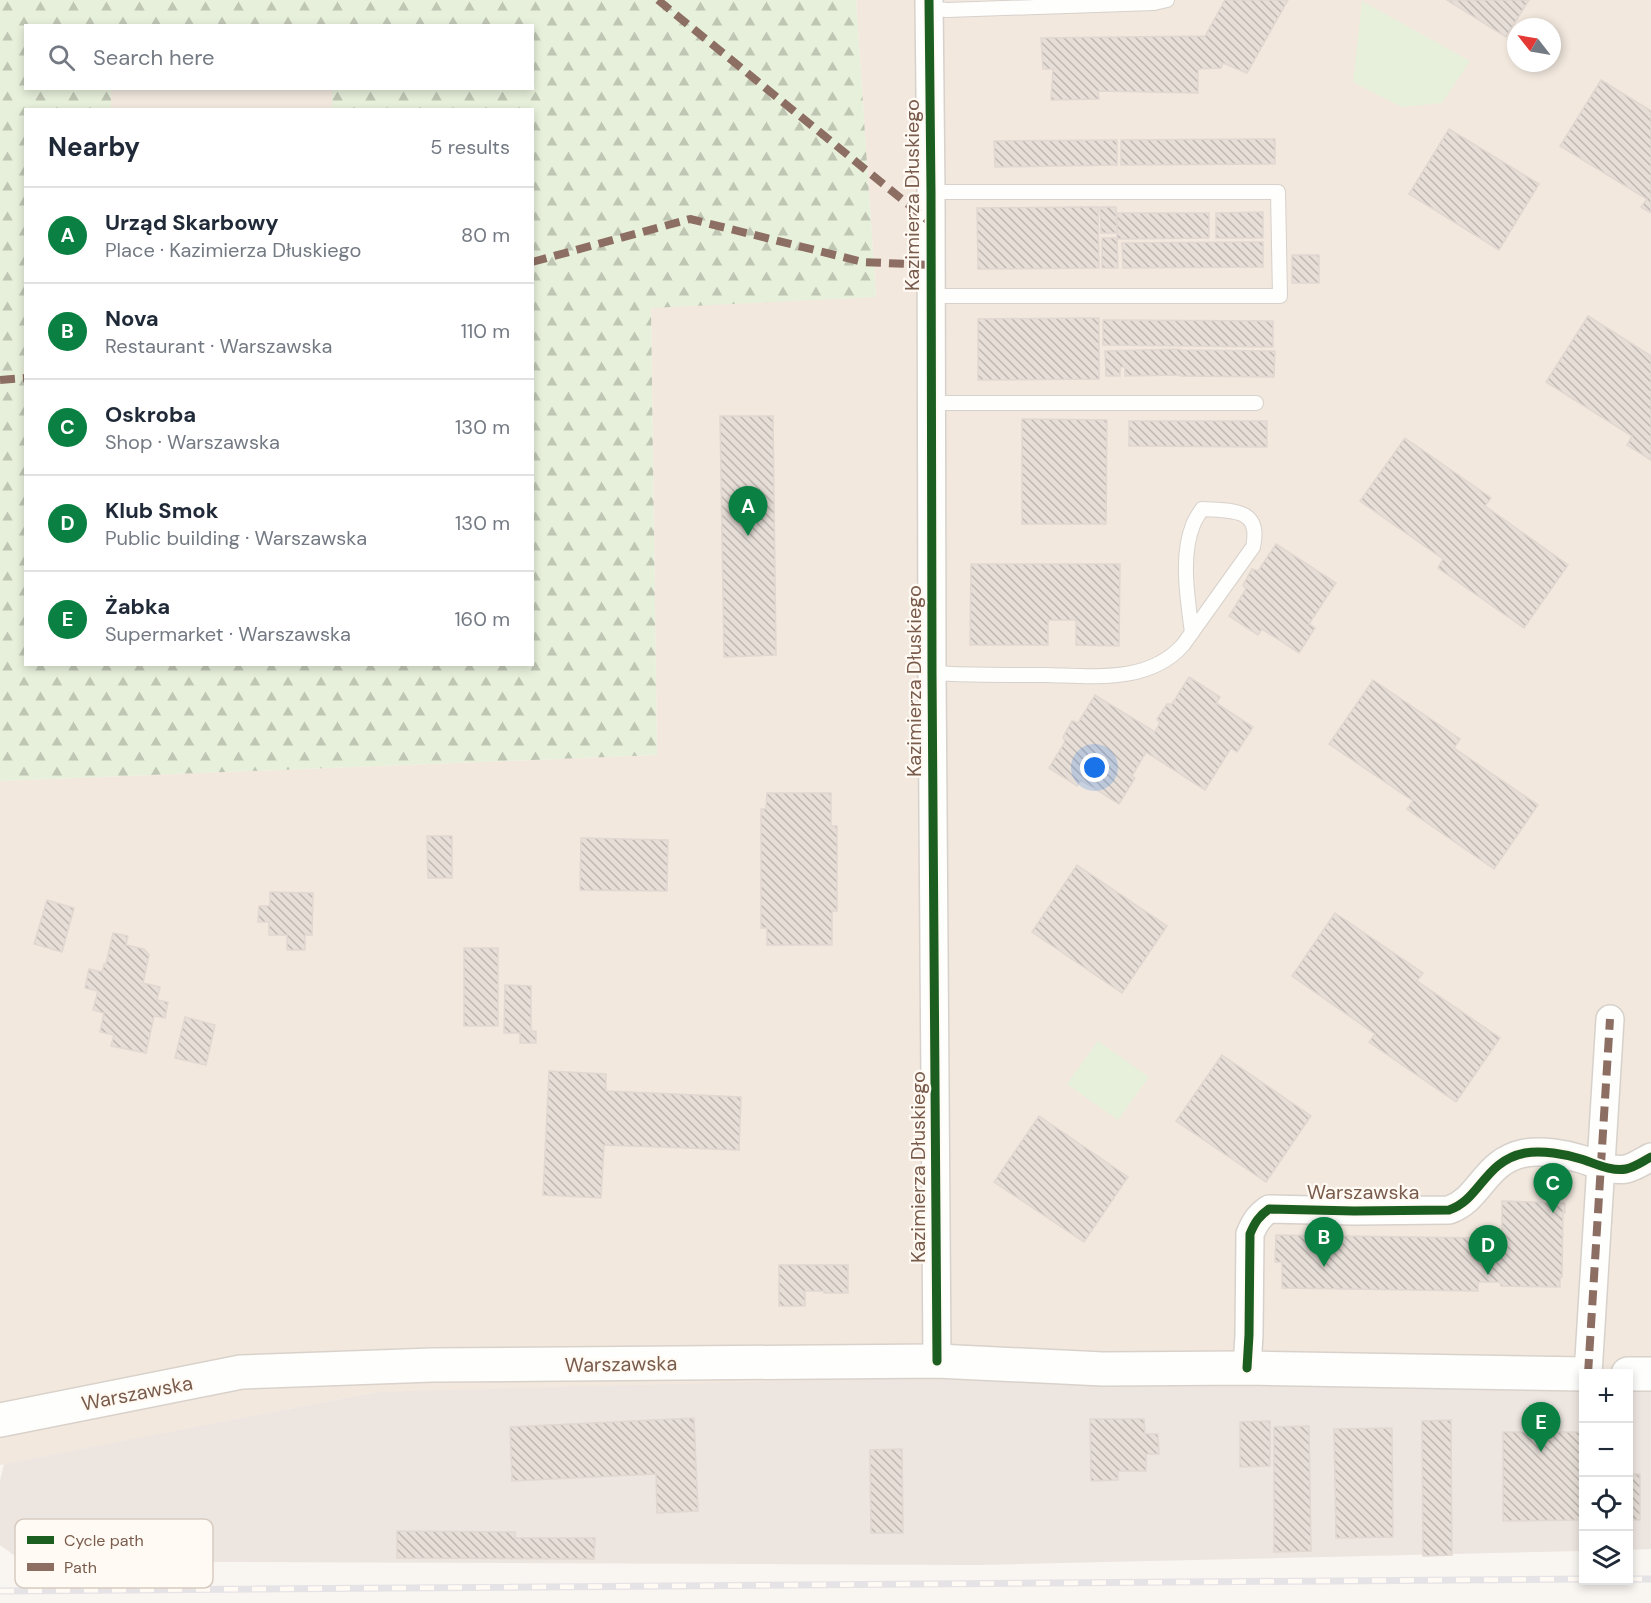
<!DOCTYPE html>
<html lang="en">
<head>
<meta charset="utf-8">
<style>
	:root { --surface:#fff; --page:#f2f2f3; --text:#1f2937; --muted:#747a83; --line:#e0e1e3; --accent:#0b8043 }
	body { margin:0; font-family:"DM Sans",sans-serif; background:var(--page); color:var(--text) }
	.controls { position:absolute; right:18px; bottom:18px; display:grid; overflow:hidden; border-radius:0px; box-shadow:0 3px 9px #0003 }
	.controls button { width:54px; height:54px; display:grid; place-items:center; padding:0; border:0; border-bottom:2px solid var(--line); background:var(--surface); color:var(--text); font:30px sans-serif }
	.compass { position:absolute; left:1507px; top:18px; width:54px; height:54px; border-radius:50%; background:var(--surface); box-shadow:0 3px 9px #0003; rotate:301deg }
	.you { position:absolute; left:1095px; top:768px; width:21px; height:21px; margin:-15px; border:4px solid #fff; border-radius:50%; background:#1a73e8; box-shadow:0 0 0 9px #1a73e833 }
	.badge { display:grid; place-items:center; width:39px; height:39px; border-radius:50%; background:var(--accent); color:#fff; font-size:20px; font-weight:700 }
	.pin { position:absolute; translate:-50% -50px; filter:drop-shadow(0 2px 3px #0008) }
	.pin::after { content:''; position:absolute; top:32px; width:21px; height:18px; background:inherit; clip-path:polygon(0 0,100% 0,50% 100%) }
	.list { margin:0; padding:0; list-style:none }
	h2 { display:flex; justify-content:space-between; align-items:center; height:78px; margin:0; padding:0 24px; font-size:26px }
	h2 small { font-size:20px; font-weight:400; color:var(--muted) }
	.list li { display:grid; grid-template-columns:39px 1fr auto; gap:18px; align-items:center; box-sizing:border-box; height:96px; padding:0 24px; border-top:2px solid var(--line) }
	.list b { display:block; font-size:22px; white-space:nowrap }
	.list p { margin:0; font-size:20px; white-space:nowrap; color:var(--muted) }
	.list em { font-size:20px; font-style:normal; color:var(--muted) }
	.icon { flex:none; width:33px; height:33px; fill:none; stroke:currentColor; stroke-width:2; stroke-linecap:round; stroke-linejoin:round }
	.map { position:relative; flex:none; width:1651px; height:1603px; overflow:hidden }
	.search { position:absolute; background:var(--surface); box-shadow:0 3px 9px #0003; left:24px; top:24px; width:510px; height:66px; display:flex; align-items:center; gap:15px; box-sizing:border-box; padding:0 21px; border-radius:0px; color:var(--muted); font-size:22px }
	.panel { position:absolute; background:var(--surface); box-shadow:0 3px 9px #0003; left:24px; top:108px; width:510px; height:558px; border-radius:0px }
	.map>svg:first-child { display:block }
</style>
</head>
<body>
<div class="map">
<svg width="1651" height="1603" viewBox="0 0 1651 1603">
	<defs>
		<pattern id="forest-firs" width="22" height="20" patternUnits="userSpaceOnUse" patternTransform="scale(1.5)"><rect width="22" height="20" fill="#e7f0db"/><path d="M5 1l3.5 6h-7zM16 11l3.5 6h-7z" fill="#c0c6b4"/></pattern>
		<pattern id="building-back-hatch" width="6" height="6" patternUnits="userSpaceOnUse" patternTransform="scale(1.5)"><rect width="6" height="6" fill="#e6ded7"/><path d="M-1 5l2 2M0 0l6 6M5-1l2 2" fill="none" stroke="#bfb7b1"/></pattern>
	</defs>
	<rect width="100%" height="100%" fill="#f9f5f0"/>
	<!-- residential -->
	<g fill="#f2e8de" fill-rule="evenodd">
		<path d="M 856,0 L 1651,0 L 1651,1391 L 1629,1391 L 1628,1374 L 1584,1374 L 377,1392 L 0,1465 L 0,781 L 657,755 L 651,307 L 876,297 ZM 1516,27 L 1552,27 L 1552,63 L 1516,63 Z"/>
		<rect x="111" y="89" width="221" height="20"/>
	</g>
	<!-- industrial -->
	<g fill="#ede5e0">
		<polygon points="974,1376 1583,1390 1583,1551 977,1565 22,1561 0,1545 0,1481 4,1464 377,1392"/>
		<polygon points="1628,1391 1651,1391 1651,1549 1629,1550"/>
	</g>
	<!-- forest -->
	<path fill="url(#forest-firs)" fill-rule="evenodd" d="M 0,0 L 856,0 L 876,297 L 651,308 L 657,755 L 0,781 ZM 26,26 L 532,26 L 532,88 L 332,89 L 332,109 L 532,110 L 532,664 L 26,664 L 26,110 L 111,109 L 111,89 L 26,88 Z"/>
	<!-- green -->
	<g fill="#e7f0db">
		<polygon points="1362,1 1470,61 1442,103 1402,107 1353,82"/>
		<polygon points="1098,1041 1149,1077 1118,1120 1067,1084"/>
	</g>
	<!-- building -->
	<g fill="url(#building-back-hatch)" stroke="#e2d8d2" stroke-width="1.5">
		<polygon points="1225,0 1288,0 1247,73 1223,63 1221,68 1198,69 1198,93 1098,91 1099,99 1051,100 1053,69 1043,69 1041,38 1205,36"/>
		<polygon points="1447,0 1529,0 1506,37"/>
		<polygon points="1601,80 1651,111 1651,213 1641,207 1647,199 1560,146"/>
		<polygon points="1449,129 1539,184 1499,250 1409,194"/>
		<polygon points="1260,139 1275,139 1275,164 1121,165 1121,140"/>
		<polygon points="1117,140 1117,165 995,167 994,141"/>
		<polygon points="1083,207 1098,207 1099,268 978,269 977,208"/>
		<polygon points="1100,207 1116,207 1117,233 1101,233"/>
		<polygon points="1263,212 1263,238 1216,238 1216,213"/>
		<polygon points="1117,213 1209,213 1209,238 1117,239"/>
		<polygon points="1102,238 1117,238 1118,268 1102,268"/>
		<polygon points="1247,242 1263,242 1263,267 1123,268 1122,243"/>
		<rect x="1292" y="255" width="27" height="28"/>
		<polygon points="1588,316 1651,356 1651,460 1627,445 1632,436 1546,382"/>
		<polygon points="1084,318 1099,318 1099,379 978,380 978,319"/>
		<polygon points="1103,320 1273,321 1273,347 1103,345"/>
		<polygon points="1180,349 1180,350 1275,351 1274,377 1180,376 1180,375 1125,376 1125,367 1120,367 1120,376 1106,376 1105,351"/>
		<polygon points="720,416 773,416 776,655 724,657"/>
		<polygon points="1022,419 1107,420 1106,524 1022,524"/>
		<polygon points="1129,421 1267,421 1267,447 1129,446"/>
		<polygon points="1405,438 1491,498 1485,506 1568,565 1524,628 1438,568 1443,559 1360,501"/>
		<polygon points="1276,544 1336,583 1309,624 1315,628 1299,653 1262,629 1258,635 1229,616 1246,589 1243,585 1252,569 1258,571"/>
		<polygon points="971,564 1120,564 1119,646 1076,645 1076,620 1048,620 1048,645 970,645"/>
		<polygon points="1189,677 1220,697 1216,703 1253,727 1237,752 1231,748 1205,790 1146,752 1132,776 1135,778 1119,804 1081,780 1077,786 1049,768 1065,742 1063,737 1072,721 1078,723 1095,695 1155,732 1160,723 1157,719 1167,704 1172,704"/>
		<polygon points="1373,680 1460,739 1454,748 1538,805 1494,869 1407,809 1413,801 1329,744"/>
		<polygon points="767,793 831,793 831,826 837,826 837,911 832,911 832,945 767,945 767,928 761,928 761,809 766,809"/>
		<polygon points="427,836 452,836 452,878 428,878"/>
		<polygon points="581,838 668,840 667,891 580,890"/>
		<polygon points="1077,865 1167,926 1122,993 1032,932"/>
		<polygon points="270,892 313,893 312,935 305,935 305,950 287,950 287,935 269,935 269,922 258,922 259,906 270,906"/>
		<polygon points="47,900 74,908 62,952 34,944"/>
		<polygon points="1335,913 1423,973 1417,981 1500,1038 1456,1102 1369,1042 1375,1034 1292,976"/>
		<polygon points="113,933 128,936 126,945 144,949 149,955 143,983 160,987 157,1000 168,1002 165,1018 154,1016 146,1053 111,1046 114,1035 100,1032 104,1013 93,1010 98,991 85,988 89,969 102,972 104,964 106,964"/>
		<rect x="464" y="948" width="34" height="78"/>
		<polygon points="505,985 531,986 531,1031 536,1031 536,1043 520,1043 520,1033 504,1033"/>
		<polygon points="185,1017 215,1025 206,1065 175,1058"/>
		<polygon points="1222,1055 1311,1116 1266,1182 1176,1121"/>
		<polygon points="549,1071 606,1074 606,1091 741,1097 739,1150 604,1145 601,1198 543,1195"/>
		<polygon points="1039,1116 1128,1177 1084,1242 994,1182"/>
		<polygon points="1502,1201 1565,1203 1565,1213 1563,1212 1562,1277 1560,1277 1560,1287 1501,1286 1500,1282 1478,1282 1478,1291 1282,1288 1282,1262 1275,1262 1276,1235 1478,1238 1478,1249 1502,1250"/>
		<polygon points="779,1265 848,1265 848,1293 824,1293 824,1291 805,1291 805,1306 779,1306"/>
		<polygon points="694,1418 698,1511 657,1513 656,1474 512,1481 510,1427"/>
		<polygon points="1090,1419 1144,1419 1145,1434 1158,1434 1159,1454 1146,1454 1146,1471 1118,1471 1118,1480 1091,1481"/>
		<polygon points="1451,1420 1452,1555 1423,1556 1422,1421"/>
		<polygon points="1270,1421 1270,1466 1240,1467 1240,1422"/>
		<polygon points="1309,1426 1311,1551 1274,1552 1274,1427"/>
		<polygon points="1392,1428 1393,1537 1336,1538 1334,1429"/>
		<polygon points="1503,1432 1584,1432 1584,1520 1503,1521"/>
		<polygon points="902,1449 903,1533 871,1533 870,1450"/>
		<rect x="1628" y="1474" width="12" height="46"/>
		<polygon points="397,1531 515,1532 515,1538 595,1538 594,1559 397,1558"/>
	</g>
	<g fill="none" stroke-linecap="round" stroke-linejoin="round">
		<defs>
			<g id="service">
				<polyline points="929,8 947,10 1154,3 1167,0"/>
				<polyline points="931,296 1280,296 1278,192 931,192"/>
				<polyline points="930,403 1256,403"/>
				<path d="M 932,673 L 953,674 C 983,675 1014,675 1045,675 C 1092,676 1148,684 1183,645 L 1253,547 C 1262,507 1230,511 1202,509 C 1199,514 1195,519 1193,525 C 1180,557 1188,600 1192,633"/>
			</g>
			<g id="minor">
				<polyline points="929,0 931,192 932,673 937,1361"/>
				<path d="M 1247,1368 L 1249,1335 L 1250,1234 C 1255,1222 1259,1216 1269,1209 L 1354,1211 L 1449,1210 C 1481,1199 1484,1161 1525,1153 C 1542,1150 1565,1154 1581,1159 C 1594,1163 1612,1172 1626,1169 C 1635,1167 1643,1161 1651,1157"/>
				<polyline points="1588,1374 1610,1019"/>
			</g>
			<g id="secondary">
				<polyline points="1628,1374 1651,1374"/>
				<polyline points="0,1420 241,1372 432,1365 937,1361 1103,1369 1247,1368 1584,1374"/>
			</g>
		</defs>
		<!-- service casing -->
		<use href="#service" stroke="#d7d1cb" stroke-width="16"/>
		<!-- minor casing -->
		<use href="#minor" stroke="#d7d1cb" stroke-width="30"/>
		<!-- secondary casing -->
		<use href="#secondary" stroke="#d9d2cb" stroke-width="36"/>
		<!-- service -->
		<use href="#service" stroke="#fefefd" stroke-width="14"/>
		<!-- minor -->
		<use href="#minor" stroke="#fefefd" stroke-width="27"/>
		<!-- secondary -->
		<use href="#secondary" stroke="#fefefd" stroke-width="33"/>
		<defs>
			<g id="rail">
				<polyline points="1628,1579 1651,1579"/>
				<polyline points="0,1591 1584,1579"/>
			</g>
		</defs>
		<!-- rail casing -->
		<use href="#rail" stroke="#e6e3e7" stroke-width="7"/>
		<!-- rail -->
		<use href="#rail" stroke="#fffaf3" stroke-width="4.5" stroke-dasharray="14" stroke-linecap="butt"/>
		<!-- quiet -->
		<g stroke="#8d6e63" stroke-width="8" stroke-dasharray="15 8" stroke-linecap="butt">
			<polyline points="658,0 931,223"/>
			<polyline points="532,262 690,219 863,262 931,265"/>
			<polyline points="0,380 26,378"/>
			<polyline points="1588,1374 1610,1019"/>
		</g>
		<defs>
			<g id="cycleway">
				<polyline points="929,0 931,192 932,673 937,1361"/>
				<path d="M 1247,1368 L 1249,1335 L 1250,1234 C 1255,1222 1259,1216 1269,1209 L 1354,1211 L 1449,1210 C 1481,1199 1484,1161 1525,1153 C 1542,1150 1565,1154 1581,1159 C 1594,1163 1612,1172 1626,1169 C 1635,1167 1643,1161 1651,1157"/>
			</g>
		</defs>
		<!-- cycleway casing -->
		<use href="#cycleway" stroke="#fffaf3" stroke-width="13"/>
		<!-- cycleway -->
		<use href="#cycleway" stroke="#1b5e20" stroke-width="9"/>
	</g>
	<g text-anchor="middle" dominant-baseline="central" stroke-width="4.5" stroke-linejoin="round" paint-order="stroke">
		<!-- street labels -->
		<g font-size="20" fill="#7a5c4d" stroke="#fffaf3">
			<text transform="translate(912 195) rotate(-90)">Kazimierza Dłuskiego</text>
			<text transform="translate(914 681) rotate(-90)">Kazimierza Dłuskiego</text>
			<text transform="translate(918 1167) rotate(-90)">Kazimierza Dłuskiego</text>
			<text x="1363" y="1192">Warszawska</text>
			<text transform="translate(621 1364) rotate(-1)">Warszawska</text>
			<text transform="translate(137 1393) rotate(-11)">Warszawska</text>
		</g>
	</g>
	<!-- legend -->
	<rect x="15" y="1519" width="198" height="69" rx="9" fill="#fffaf3" stroke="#d7cbc1" stroke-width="1.5"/>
	<rect x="27" y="1536" width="27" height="8" fill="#1b5e20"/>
	<rect x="27" y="1563" width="27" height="8" fill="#8d6e63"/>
	<g font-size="16" fill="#7a5c4d">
		<text x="64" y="1546">Cycle path</text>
		<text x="64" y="1573">Path</text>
	</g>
</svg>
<div class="controls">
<button>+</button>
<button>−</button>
<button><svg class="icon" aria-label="locate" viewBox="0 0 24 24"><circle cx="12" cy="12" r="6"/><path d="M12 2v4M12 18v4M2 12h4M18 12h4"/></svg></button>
<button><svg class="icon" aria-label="layers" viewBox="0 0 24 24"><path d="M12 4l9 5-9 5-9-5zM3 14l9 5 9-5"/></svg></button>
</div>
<svg class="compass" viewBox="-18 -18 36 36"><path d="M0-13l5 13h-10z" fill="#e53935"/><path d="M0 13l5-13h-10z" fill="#747a83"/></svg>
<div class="you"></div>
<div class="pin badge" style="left:748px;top:536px">A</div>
<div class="pin badge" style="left:1324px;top:1267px">B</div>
<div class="pin badge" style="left:1553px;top:1213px">C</div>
<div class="pin badge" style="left:1488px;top:1275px">D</div>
<div class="pin badge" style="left:1541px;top:1452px">E</div>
<div class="search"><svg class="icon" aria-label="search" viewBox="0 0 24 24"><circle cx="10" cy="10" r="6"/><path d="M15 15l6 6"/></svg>Search here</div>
<section class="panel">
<h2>Nearby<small>5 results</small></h2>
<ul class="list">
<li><span class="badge">A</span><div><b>Urząd Skarbowy</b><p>Place · Kazimierza Dłuskiego</p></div><em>80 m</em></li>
<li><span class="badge">B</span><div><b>Nova</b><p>Restaurant · Warszawska</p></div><em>110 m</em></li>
<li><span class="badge">C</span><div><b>Oskroba</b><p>Shop · Warszawska</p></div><em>130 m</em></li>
<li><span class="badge">D</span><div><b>Klub Smok</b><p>Public building · Warszawska</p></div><em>130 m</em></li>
<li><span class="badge">E</span><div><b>Żabka</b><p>Supermarket · Warszawska</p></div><em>160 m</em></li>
</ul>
</section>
</div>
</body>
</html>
